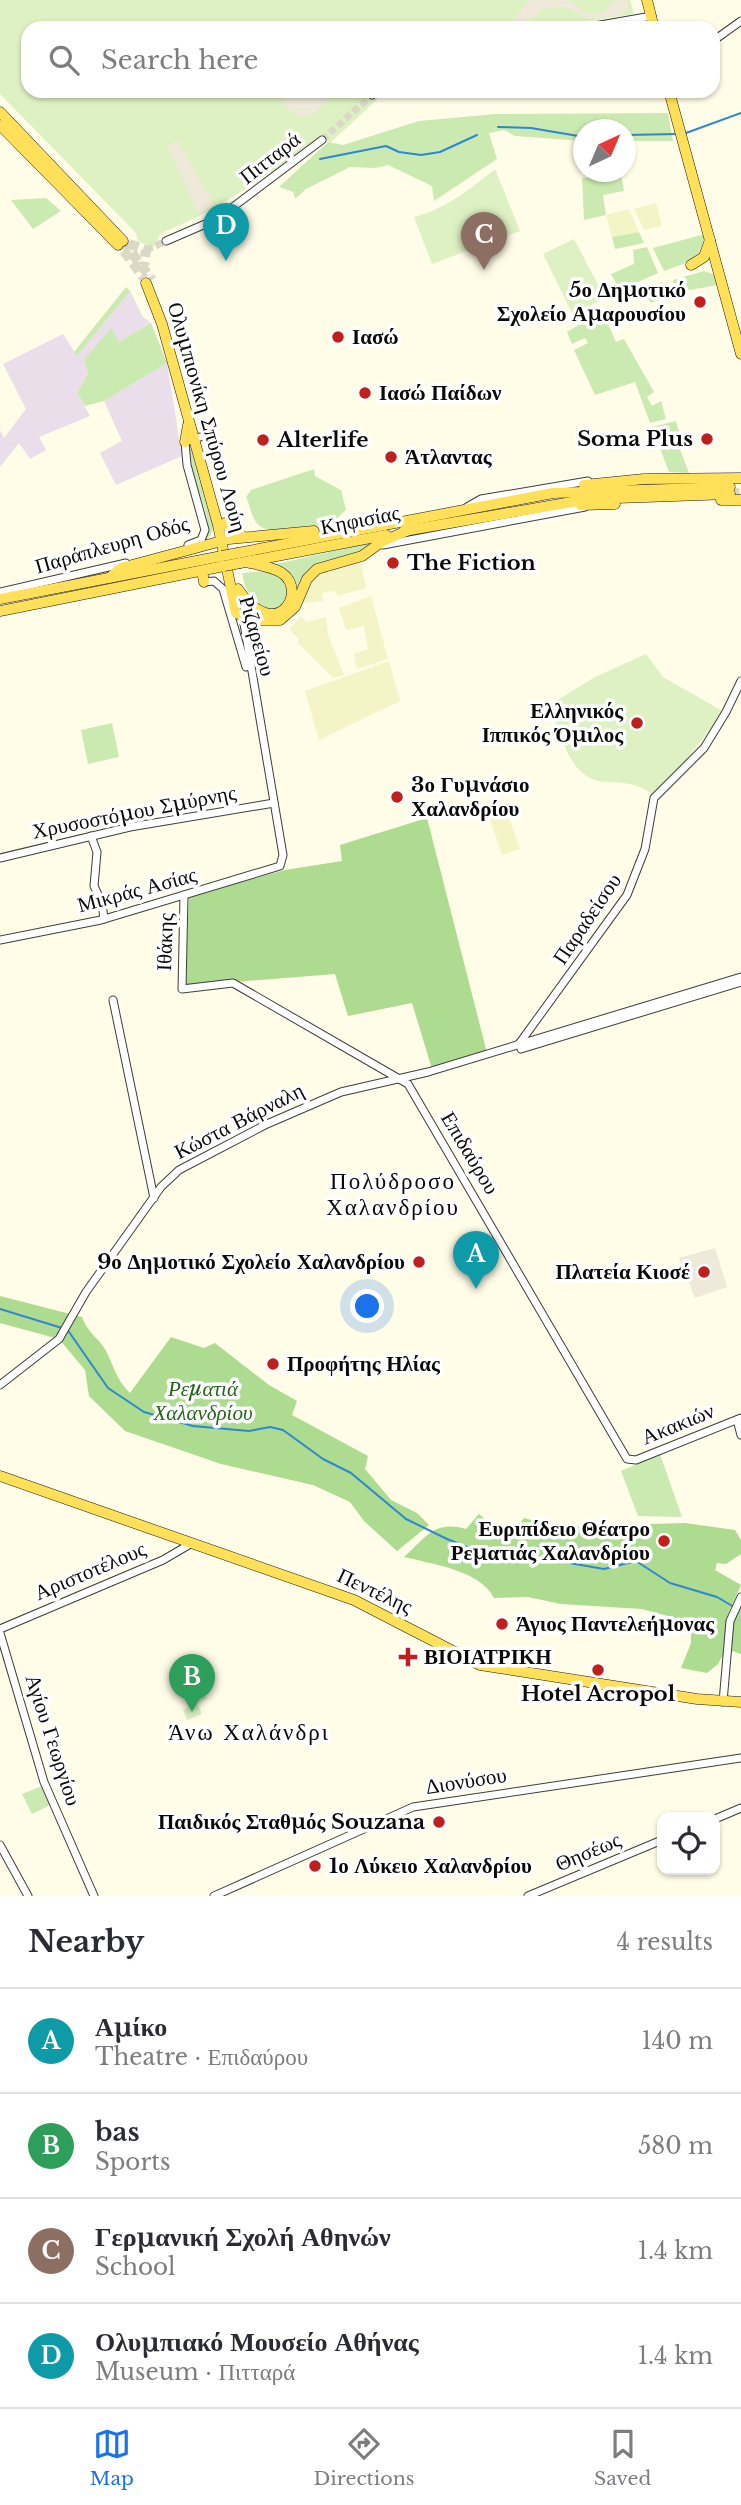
<!DOCTYPE html>
<html lang="en">
<head>
<meta charset="utf-8">
<style>
	:root { --surface:#fff; --page:#f7f7f7; --text:#2b2b33; --muted:#7c7c81; --line:#e1e1e2; --accent:#1a73e8 }
	body { margin:0; font-family:"Libre Baskerville",serif; background:var(--page); color:var(--text) }
	.controls { position:absolute; right:21px; bottom:21px; display:grid; overflow:hidden; border-radius:14px; box-shadow:0 2px 5px #0004 }
	.controls button { width:63px; height:63px; display:grid; place-items:center; padding:0; border:0; border-bottom:2px solid var(--line); background:var(--surface); color:var(--text); font:35px sans-serif }
	.compass { position:absolute; left:573px; top:119px; width:63px; height:63px; border-radius:50%; background:var(--surface); box-shadow:0 2px 5px #0004; rotate:44deg }
	.you { position:absolute; left:368px; top:1307px; width:24px; height:24px; margin:-18px; border:5px solid #fff; border-radius:50%; background:#1a73e8; box-shadow:0 0 0 10px #1a73e833 }
	.badge { display:grid; place-items:center; width:46px; height:46px; border-radius:50%; background:var(--accent); color:#fff; font-size:23px; font-weight:700 }
	.pin { position:absolute; translate:-50% -58px; filter:drop-shadow(0 2px 4px #0008) }
	.pin::after { content:''; position:absolute; top:37px; width:24px; height:21px; background:inherit; clip-path:polygon(0 0,100% 0,50% 100%) }
	.list { margin:0; padding:0; list-style:none }
	h2 { display:flex; justify-content:space-between; align-items:center; height:91px; margin:0; padding:0 28px; font-size:30px }
	h2 small { font-size:23px; font-weight:400; color:var(--muted) }
	.list li { display:grid; grid-template-columns:46px 1fr auto; gap:21px; align-items:center; box-sizing:border-box; height:105px; padding:0 28px; border-top:2px solid var(--line) }
	.list b { display:block; font-size:26px; white-space:nowrap }
	.list p { margin:0; font-size:23px; white-space:nowrap; color:var(--muted) }
	.list em { font-size:23px; font-style:normal; color:var(--muted) }
	.icon { flex:none; width:38px; height:38px; fill:none; stroke:currentColor; stroke-width:2; stroke-linecap:round; stroke-linejoin:round }
	.map { position:relative; flex:none; width:741px; height:1896px; overflow:hidden }
	.search { position:absolute; background:var(--surface); box-shadow:0 2px 5px #0004; left:21px; right:21px; top:21px; height:77px; display:flex; align-items:center; gap:18px; box-sizing:border-box; padding:0 24px; border-radius:21px; color:var(--muted); font-size:26px }
	.sheet { height:511px; background:var(--surface) }
	nav { display:flex; justify-content:space-around; align-items:center; box-sizing:border-box; height:98px; border-top:2px solid var(--line); background:var(--surface); font-size:19px; color:var(--muted) }
	nav a { display:grid; justify-items:center; gap:4px }
	nav .on { color:var(--accent) }
	.map>svg:first-child { display:block }
</style>
</head>
<body>
<div class="map">
<svg width="741" height="1896" viewBox="0 0 741 1896">
	<rect width="100%" height="100%" fill="#fffce8"/>
	<!-- industrial -->
	<g fill="#eadeea">
		<polygon points="130,291 143,317 151,323 119,342 111,329 77,393 90,416 39,437 46,450 30,459 19,443 0,467 0,430 4,438 26,409 3,364 63,334 77,356"/>
		<polygon points="167,363 182,456 116,485 100,453 122,441 104,401"/>
	</g>
	<!-- farmland -->
	<g fill="#f5f4c7">
		<polygon points="656,203 662,226 644,230 634,209"/>
		<polygon points="629,209 639,232 612,237 606,215"/>
		<polygon points="361,562 366,588 337,596 336,591 322,593 323,601 300,604 315,572 328,567"/>
		<polygon points="371,596 388,659 357,669 354,654 368,649 364,626 346,630 339,608"/>
		<polygon points="301,616 307,622 326,617 328,635 344,675 333,678 298,643 299,639 289,629"/>
		<polygon points="389,661 400,701 319,740 305,691"/>
		<polygon points="506,809 520,849 502,855 488,814"/>
	</g>
	<!-- green -->
	<g fill="#cbeab1">
		<polygon points="668,113 673,141 626,141 626,130 584,130 583,141 515,136 504,130 489,133 497,159 434,201 432,186 388,165 376,168 350,167 306,189 295,199 293,192 279,187 328,142 343,145 419,121 495,114"/>
		<polygon points="621,173 624,191 603,195 606,215 584,220 582,178"/>
		<polygon points="46,198 61,211 33,229 11,200"/>
		<polygon points="639,232 644,243 615,249 612,237"/>
		<polygon points="705,234 705,249 694,260 664,271 653,248"/>
		<polygon points="647,247 658,273 620,290 611,274 634,264 633,250"/>
		<polygon points="704,271 713,274 718,285 673,293 673,280"/>
		<polygon points="662,282 668,296 651,303 641,290"/>
		<polygon points="126,287 130,291 77,356 74,352"/>
		<polygon points="602,311 616,342 624,339 654,392 647,397 652,406 661,401 666,419 650,423 635,382 595,395 574,350 588,343 585,338 572,344 567,332"/>
		<polygon points="151,323 167,363 104,401 85,406 77,393 88,373 84,360 111,328 119,342"/>
		<polygon points="676,421 682,442 678,444 689,473 669,472 652,427"/>
		<path d="M 192,445 L 214,524 L 211,535 L 203,543 C 222,520 178,467 192,445 Z"/>
		<path d="M 314,469 L 315,476 L 341,490 L 346,510 C 342,513 338,519 333,521 C 320,527 273,535 261,527 C 251,520 251,507 246,497 L 251,490 Z"/>
		<polygon points="378,541 360,556 325,562 296,593 272,565"/>
		<path d="M 265,571 C 281,575 289,583 287,600 L 278,609 L 261,609 C 250,597 245,590 242,573 Z"/>
		<polygon points="112,723 119,757 88,764 81,730"/>
		<polygon points="660,1454 682,1517 638,1516 621,1471"/>
		<polygon points="42,1786 50,1805 32,1814 22,1794"/>
	</g>
	<!-- forest -->
	<g fill="#addb8f">
		<polygon points="427,818 487,1053 432,1069 412,1003 348,1016 335,974 185,986 189,896 285,870 342,861 340,845"/>
		<path d="M 0,1296 L 82,1317 C 89,1335 97,1336 105,1349 C 114,1366 116,1380 130,1393 L 171,1337 L 204,1348 L 215,1343 L 269,1385 L 297,1401 L 292,1415 L 368,1456 L 365,1469 L 391,1500 L 417,1513 L 429,1525 L 397,1551 L 364,1521 L 350,1502 L 313,1485 L 221,1464 L 125,1431 L 89,1396 L 85,1370 L 59,1339 L 0,1323 Z"/>
		<path d="M 479,1514 L 498,1530 L 511,1534 L 524,1518 L 556,1527 L 685,1523 L 735,1530 L 741,1540 L 741,1554 L 726,1564 L 717,1563 L 715,1570 L 741,1585 L 728,1614 L 723,1655 L 718,1664 L 707,1673 L 681,1668 L 691,1643 L 691,1631 L 679,1619 L 642,1609 L 561,1604 L 528,1597 L 494,1598 C 480,1570 432,1564 404,1557 C 427,1537 433,1520 466,1529 Z"/>
		<polygon points="741,1602 741,1654 729,1650 734,1617"/>
	</g>
	<!-- pitch -->
	<g fill="#def1c3">
		<path d="M 0,0 L 630,0 L 634,14 L 543,28 L 28,28 L 28,91 L 368,91 L 379,98 L 330,143 L 317,138 L 273,175 L 270,172 C 236,196 202,217 161,233 L 153,248 L 138,241 L 136,233 L 0,94 Z"/>
		<path d="M 495,169 L 520,231 L 432,264 L 414,217 C 446,209 470,189 495,169 Z"/>
		<polygon points="574,239 605,298 573,315 543,254"/>
		<path d="M 646,654 L 663,677 L 724,712 L 685,761 L 652,794 C 635,782 624,783 605,782 C 567,779 563,733 548,706 L 595,677 Z"/>
		<polygon points="202,1686 207,1699 197,1703 202,1714 187,1720 183,1710 189,1707 183,1693"/>
	</g>
	<!-- plaza -->
	<g fill="#eee9d8">
		<polygon points="529,0 569,0 588,14 603,12 616,0 627,0 629,8 615,16 589,19 566,7 540,10 538,15 515,24 489,28 513,20"/>
		<polygon points="282,91 326,91 326,100 316,114 298,117 285,107"/>
		<polygon points="178,141 214,205 198,214 167,146"/>
		<polygon points="715,1248 727,1287 695,1298 679,1258"/>
	</g>
	<g fill="none" stroke-linecap="round" stroke-linejoin="round">
		<!-- stream -->
		<g stroke="#2e87d3" stroke-width="2">
			<polyline points="498,127 531,128 584,137"/>
			<polyline points="686,133 741,113"/>
			<polyline points="626,135 677,134"/>
			<polyline points="320,159 386,146 399,152 421,155 440,152 477,135"/>
			<polyline points="0,1309 62,1328"/>
			<polyline points="67,1329 108,1388 144,1412 193,1426 249,1431 270,1427 283,1430 323,1459 351,1473 406,1519 447,1539 500,1560 552,1560 604,1569 636,1561 670,1583 717,1597 734,1607"/>
		</g>
		<!-- minor-tunnel -->
		<g stroke="#dad8c7" stroke-width="7" stroke-dasharray="7 3.5" stroke-linecap="butt">
			<polyline points="322,140 372,95"/>
			<polyline points="146,250 166,241"/>
		</g>
		<!-- major-tunnel -->
		<g stroke="#dad8c7" stroke-width="10" stroke-dasharray="10 5" stroke-linecap="butt">
			<polyline points="123,241 152,280"/>
			<polyline points="129,244 146,250 144,265"/>
			<polyline points="124,251 144,278"/>
			<polyline points="730,494 741,493"/>
		</g>
		<defs>
			<g id="minor">
				<polyline points="583,28 652,16"/>
				<polyline points="713,41 741,21"/>
				<polyline points="372,95 375,91"/>
				<polyline points="166,241 217,219 322,140"/>
				<polyline points="467,507 481,499 588,481"/>
				<polyline points="188,545 201,540 205,530 187,465 185,442 200,437"/>
				<polyline points="383,545 585,507"/>
				<polyline points="204,582 214,581 223,589 246,667"/>
				<polyline points="0,592 126,563"/>
				<polyline points="91,836 97,852 94,886 102,903 104,919"/>
				<polyline points="0,858 130,827 274,803"/>
				<polyline points="184,895 182,989 233,983 408,1084 627,1459 636,1460 741,1418"/>
				<polyline points="0,940 101,920 280,866 283,855 243,618"/>
				<polyline points="113,1000 154,1198"/>
				<polyline points="519,1044 627,895 645,849 654,798 704,748 726,712 741,681"/>
				<polyline points="521,1049 741,982"/>
				<polyline points="0,1385 59,1339 86,1292 161,1187 179,1170 267,1124 341,1092 428,1072 741,977"/>
				<polyline points="737,1420 741,1435"/>
				<polyline points="0,1629 163,1560 192,1543"/>
				<polyline points="0,1633 44,1782 94,1896"/>
				<polyline points="723,1702 730,1621 741,1597"/>
				<polyline points="715,1819 741,1808"/>
				<polyline points="0,1845 28,1896"/>
				<polyline points="214,1896 413,1807 741,1758"/>
				<polyline points="528,1896 662,1840"/>
			</g>
			<g id="major">
				<polyline points="647,0 654,28"/>
				<polyline points="669,91 741,354"/>
				<polyline points="0,112 123,241"/>
				<polyline points="0,125 118,245"/>
				<polyline points="691,265 704,257 710,240"/>
				<polyline points="146,283 162,324 218,525 236,613 255,620 280,620 295,607 307,579 317,569 362,556 383,541 409,530"/>
				<polyline points="185,442 188,425"/>
				<polyline points="584,485 644,479 741,478"/>
				<polyline points="721,500 741,500"/>
				<polyline points="581,505 615,504"/>
				<polyline points="225,523 233,532 243,536"/>
				<polyline points="404,531 589,499 730,494"/>
				<polyline points="238,553 553,493 730,487"/>
				<polyline points="240,563 386,535"/>
				<polyline points="202,571 204,582"/>
				<polyline points="109,578 121,568 229,539 314,531"/>
				<path d="M 238,589 C 276,645 309,592 282,573 C 273,567 260,565 250,563"/>
				<polyline points="0,599 222,556"/>
				<polyline points="0,611 224,566"/>
				<polyline points="0,1476 354,1600 480,1665 697,1699 741,1702"/>
			</g>
		</defs>
		<!-- minor casing -->
		<use href="#minor" stroke="#3d3d3d" stroke-width="9"/>
		<!-- major casing -->
		<use href="#major" stroke="#1b1b1b" stroke-width="11"/>
		<!-- minor -->
		<use href="#minor" stroke="#fff" stroke-width="7"/>
		<!-- major -->
		<use href="#major" stroke="#ffe058" stroke-width="10"/>
		<defs>
			<g id="major-bridge">
				<polyline points="222,556 238,553"/>
				<polyline points="224,566 240,563"/>
			</g>
		</defs>
		<!-- major-bridge casing -->
		<use href="#major-bridge" stroke="#1b1b1b" stroke-width="11" stroke-linecap="butt"/>
		<!-- major-bridge -->
		<use href="#major-bridge" stroke="#ffe058" stroke-width="10"/>
	</g>
	<!-- markers -->
	<g fill="#bf201e" stroke="#fff" stroke-width="2.5">
		<circle cx="700" cy="302" r="7"/>
		<circle cx="338" cy="337" r="7"/>
		<circle cx="365" cy="393" r="7"/>
		<circle cx="707" cy="439" r="7"/>
		<circle cx="263" cy="440" r="7"/>
		<circle cx="391" cy="457" r="7"/>
		<circle cx="393" cy="563" r="7"/>
		<circle cx="637" cy="723" r="7"/>
		<circle cx="397" cy="797" r="7"/>
		<circle cx="419" cy="1262" r="7"/>
		<circle cx="704" cy="1272" r="7"/>
		<circle cx="273" cy="1364" r="7"/>
		<circle cx="664" cy="1541" r="7"/>
		<circle cx="502" cy="1624" r="7"/>
		<path d="M404.5 1646.5h7v7h7v7h-7v7h-7v-7h-7v-7h7z"/>
		<circle cx="598" cy="1670" r="7"/>
		<circle cx="439" cy="1822" r="7"/>
		<circle cx="315" cy="1866" r="7"/>
	</g>
	<g text-anchor="middle" dominant-baseline="central" stroke-width="7" stroke-linejoin="round" paint-order="stroke">
		<!-- street labels -->
		<g font-size="21" fill="#0a0a0a" stroke="#fff">
			<text transform="translate(270 158) rotate(-38)">Πιτταρά</text>
			<text transform="translate(207 417) rotate(74)">Ολυμπιονίκη Σπύρου Λούη</text>
			<text transform="translate(360 520) rotate(-11)">Κηφισίας</text>
			<text transform="translate(112 545) rotate(-16)">Παράπλευρη Οδός</text>
			<text transform="translate(257 636) rotate(74)">Ριζαρείου</text>
			<text transform="translate(134 812) rotate(-11)">Χρυσοστόμου Σμύρνης</text>
			<text transform="translate(137 890) rotate(-15)">Μικράς Ασίας</text>
			<text transform="translate(587 919) rotate(-56)">Παραδείσου</text>
			<text transform="translate(165 942) rotate(-88)">Ιθάκης</text>
			<text transform="translate(239 1121) rotate(-27)">Κώστα Βάρναλη</text>
			<text transform="translate(470 1153) rotate(59)">Επιδαύρου</text>
			<text transform="translate(678 1424) rotate(-22)">Ακακιών</text>
			<text transform="translate(90 1571) rotate(-23)">Αριστοτέλους</text>
			<text transform="translate(375 1591) rotate(25)">Πεντέλης</text>
			<text transform="translate(53 1740) rotate(72)">Αγίου Γεωργίου</text>
			<text transform="translate(466 1781) rotate(-9)">Διονύσου</text>
			<text transform="translate(588 1852) rotate(-23)">Θησέως</text>
		</g>
		<!-- poi labels -->
		<g font-size="21" font-weight="bold" fill="#0a0a0a" stroke="#fff" text-anchor="start">
			<text x="686" y="290" text-anchor="end">5ο Δημοτικό<tspan x="686" dy="24">Σχολείο Αμαρουσίου</tspan></text>
			<text x="352" y="337">Ιασώ</text>
			<text x="379" y="393">Ιασώ Παίδων</text>
			<text x="693" y="439" text-anchor="end">Soma Plus</text>
			<text x="277" y="440">Alterlife</text>
			<text x="405" y="457">Άτλαντας</text>
			<text x="407" y="563">The Fiction</text>
			<text x="623" y="711" text-anchor="end">Ελληνικός<tspan x="623" dy="24">Ιππικός Όμιλος</tspan></text>
			<text x="411" y="785">3ο Γυμνάσιο<tspan x="411" dy="24">Χαλανδρίου</tspan></text>
			<text x="405" y="1262" text-anchor="end">9ο Δημοτικό Σχολείο Χαλανδρίου</text>
			<text x="690" y="1272" text-anchor="end">Πλατεία Κιοσέ</text>
			<text x="287" y="1364">Προφήτης Ηλίας</text>
			<text x="650" y="1529" text-anchor="end">Ευριπίδειο Θέατρο<tspan x="650" dy="24">Ρεματιάς Χαλανδρίου</tspan></text>
			<text x="516" y="1624">Άγιος Παντελεήμονας</text>
			<text x="424" y="1657">ΒΙΟΙΑΤΡΙΚΗ</text>
			<text x="598" y="1694" text-anchor="middle">Hotel Acropol</text>
			<text x="425" y="1822" text-anchor="end">Παιδικός Σταθμός Souzana</text>
			<text x="329" y="1866">1ο Λύκειο Χαλανδρίου</text>
		</g>
		<!-- park labels -->
		<g font-size="21" font-style="italic" fill="#246419" stroke="#fff">
			<text x="203" y="1389">Ρεματιά<tspan x="203" dy="24">Χαλανδρίου</tspan></text>
		</g>
		<!-- neighbourhood labels -->
		<g font-size="23" letter-spacing="2" fill="#0a0a0a" stroke="#fff">
			<text x="393" y="1181">Πολύδροσο<tspan x="393" dy="26">Χαλανδρίου</tspan></text>
			<text x="249" y="1732">Άνω Χαλάνδρι</text>
		</g>
	</g>
</svg>
<div class="controls">
<button><svg class="icon" aria-label="locate" viewBox="0 0 24 24"><circle cx="12" cy="12" r="6"/><path d="M12 2v4M12 18v4M2 12h4M18 12h4"/></svg></button>
</div>
<svg class="compass" viewBox="-18 -18 36 36"><path d="M0-13l5 13h-10z" fill="#e53935"/><path d="M0 13l5-13h-10z" fill="#7c7c81"/></svg>
<div class="you"></div>
<div class="pin badge" style="left:476px;top:1289px;background:#0f9aa8">A</div>
<div class="pin badge" style="left:192px;top:1712px;background:#2e9e5b">B</div>
<div class="pin badge" style="left:484px;top:270px;background:#8d6e63">C</div>
<div class="pin badge" style="left:226px;top:261px;background:#0f9aa8">D</div>
<div class="search"><svg class="icon" aria-label="search" viewBox="0 0 24 24"><circle cx="10" cy="10" r="6"/><path d="M15 15l6 6"/></svg>Search here</div>
</div>
<section class="sheet">
<h2>Nearby<small>4 results</small></h2>
<ul class="list">
<li><span class="badge" style="background:#0f9aa8">A</span><div><b>Αμίκο</b><p>Theatre · Επιδαύρου</p></div><em>140 m</em></li>
<li><span class="badge" style="background:#2e9e5b">B</span><div><b>bas</b><p>Sports</p></div><em>580 m</em></li>
<li><span class="badge" style="background:#8d6e63">C</span><div><b>Γερμανική Σχολή Αθηνών</b><p>School</p></div><em>1.4 km</em></li>
<li><span class="badge" style="background:#0f9aa8">D</span><div><b>Ολυμπιακό Μουσείο Αθήνας</b><p>Museum · Πιτταρά</p></div><em>1.4 km</em></li>
</ul>
</section>
<nav>
<a class="on"><svg class="icon" aria-label="map" viewBox="0 0 24 24"><path d="M3 6l6-2 6 2 6-2v14l-6 2-6-2-6 2zM9 4v14M15 6v14"/></svg>Map</a>
<a><svg class="icon" aria-label="directions" viewBox="0 0 24 24"><path d="M12 3l9 9-9 9-9-9zM9 14v-3h6M13 9l2 2-2 2"/></svg>Directions</a>
<a><svg class="icon" aria-label="saved" viewBox="0 0 24 24"><path d="M7 4h10v16l-5-4-5 4z"/></svg>Saved</a>
</nav>
</body>
</html>
